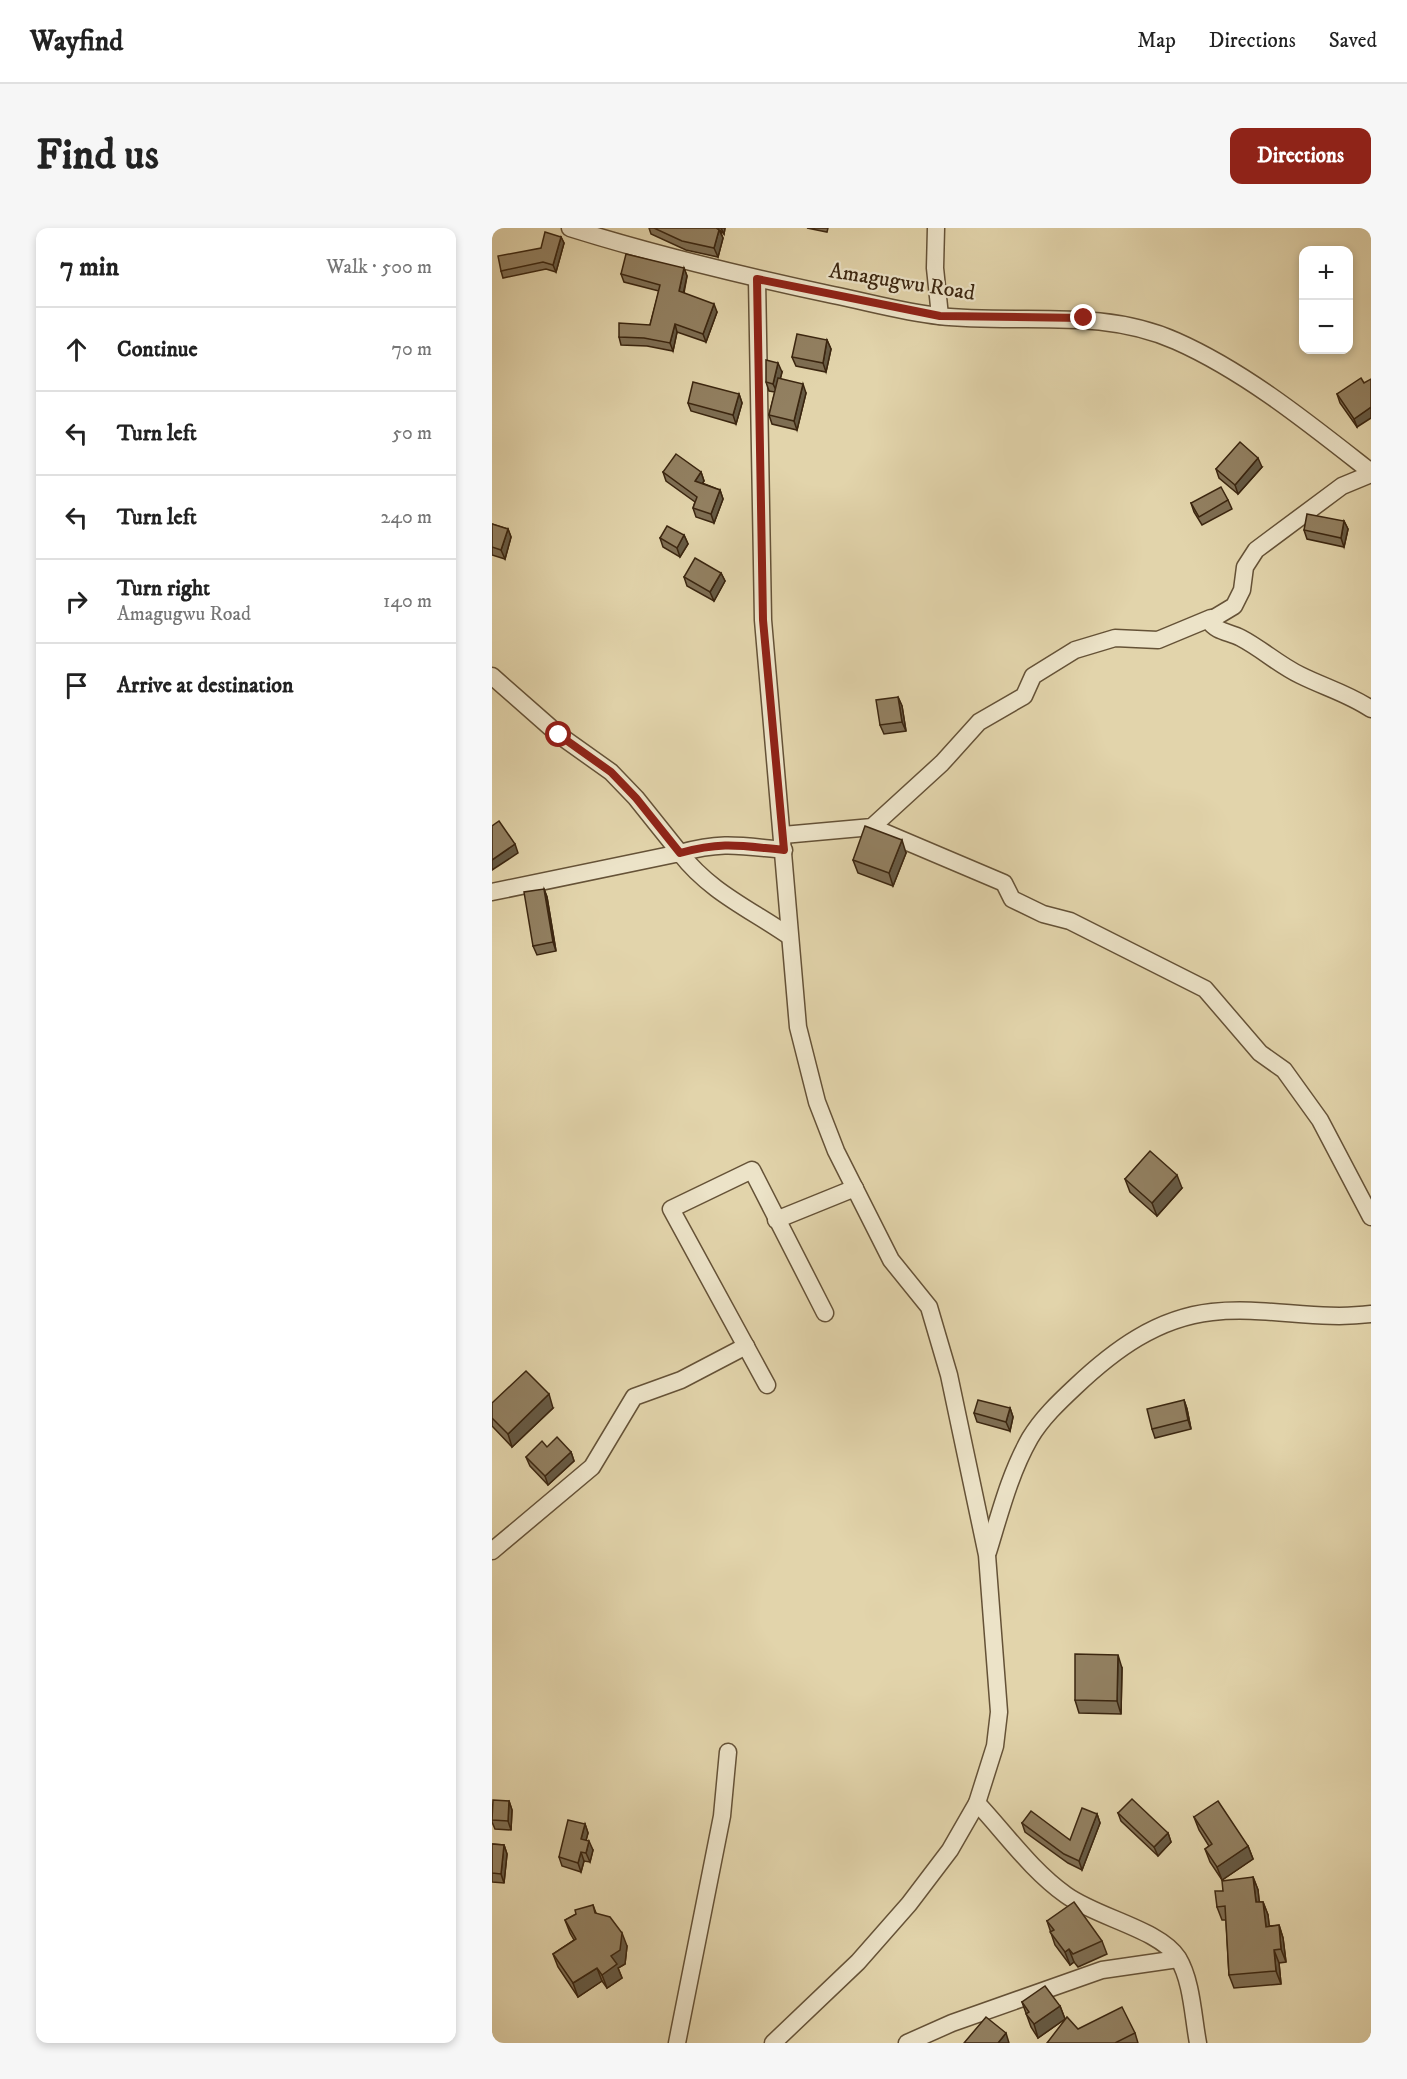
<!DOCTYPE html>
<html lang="en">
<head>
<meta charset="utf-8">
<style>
	:root { --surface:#fff; --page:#f6f6f6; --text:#222; --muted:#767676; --line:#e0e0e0; --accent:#8f2418 }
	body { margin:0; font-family:"IM FELL DW Pica",serif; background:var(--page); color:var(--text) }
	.controls { position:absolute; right:18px; top:18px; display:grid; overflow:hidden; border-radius:12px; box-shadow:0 3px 9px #0003 }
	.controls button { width:54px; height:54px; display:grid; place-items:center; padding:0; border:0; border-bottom:2px solid var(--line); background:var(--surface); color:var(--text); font:30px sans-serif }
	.stop { position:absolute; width:18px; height:18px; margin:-14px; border:4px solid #8f2418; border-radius:50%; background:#fff }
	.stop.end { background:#8f2418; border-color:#fff; box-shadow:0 2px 6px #0008 }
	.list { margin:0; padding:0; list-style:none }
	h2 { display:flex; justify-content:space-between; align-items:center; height:78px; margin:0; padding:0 24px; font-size:26px }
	h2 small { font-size:20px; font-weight:400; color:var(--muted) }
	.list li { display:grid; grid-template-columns:39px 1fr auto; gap:18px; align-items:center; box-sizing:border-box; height:84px; padding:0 24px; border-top:2px solid var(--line) }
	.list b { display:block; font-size:22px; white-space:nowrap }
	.list p { margin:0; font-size:20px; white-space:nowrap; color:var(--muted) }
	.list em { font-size:20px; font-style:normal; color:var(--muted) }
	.icon { flex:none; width:33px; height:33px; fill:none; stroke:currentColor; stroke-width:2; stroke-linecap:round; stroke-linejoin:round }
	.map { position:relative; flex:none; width:879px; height:1815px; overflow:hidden; border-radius:12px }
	header { display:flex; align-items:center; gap:36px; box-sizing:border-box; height:84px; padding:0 30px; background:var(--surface); border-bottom:2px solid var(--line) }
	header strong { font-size:28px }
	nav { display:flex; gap:33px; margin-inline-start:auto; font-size:21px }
	.intro { display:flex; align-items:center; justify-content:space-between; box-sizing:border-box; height:144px; padding:0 36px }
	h1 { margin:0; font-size:42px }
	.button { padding:15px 27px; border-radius:12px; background:var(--accent); color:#fff; font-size:21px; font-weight:700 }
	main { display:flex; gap:36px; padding:0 36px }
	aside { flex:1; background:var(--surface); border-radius:12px; box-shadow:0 3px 9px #0003 }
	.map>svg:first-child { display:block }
</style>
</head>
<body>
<header>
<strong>Wayfind</strong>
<nav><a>Map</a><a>Directions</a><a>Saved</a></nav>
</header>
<div class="intro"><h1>Find us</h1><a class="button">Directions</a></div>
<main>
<aside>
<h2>7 min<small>Walk · 500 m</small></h2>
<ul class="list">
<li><svg class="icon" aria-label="ahead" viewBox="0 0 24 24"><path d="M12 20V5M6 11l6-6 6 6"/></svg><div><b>Continue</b></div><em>70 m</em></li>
<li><svg class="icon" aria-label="left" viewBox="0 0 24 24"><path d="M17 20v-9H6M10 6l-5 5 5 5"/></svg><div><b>Turn left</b></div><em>50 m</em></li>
<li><svg class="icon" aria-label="left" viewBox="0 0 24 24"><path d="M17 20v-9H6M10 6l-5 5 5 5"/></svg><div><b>Turn left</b></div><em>240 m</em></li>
<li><svg class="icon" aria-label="right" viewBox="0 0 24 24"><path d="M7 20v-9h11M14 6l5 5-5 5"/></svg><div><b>Turn right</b><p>Amagugwu Road</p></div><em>140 m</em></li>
<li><svg class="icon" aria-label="arrive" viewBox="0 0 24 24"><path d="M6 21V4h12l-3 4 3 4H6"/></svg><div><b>Arrive at destination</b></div></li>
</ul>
</aside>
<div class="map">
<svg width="879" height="1815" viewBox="0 0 879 1815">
	<rect width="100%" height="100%" fill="#e2d4ab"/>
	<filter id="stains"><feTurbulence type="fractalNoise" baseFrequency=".00333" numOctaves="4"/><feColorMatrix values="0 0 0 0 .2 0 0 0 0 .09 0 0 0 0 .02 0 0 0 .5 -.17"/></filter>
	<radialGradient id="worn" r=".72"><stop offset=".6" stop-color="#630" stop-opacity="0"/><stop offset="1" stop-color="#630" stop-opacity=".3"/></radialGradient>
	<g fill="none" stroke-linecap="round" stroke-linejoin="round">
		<defs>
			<g id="minor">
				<path d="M 78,0 C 164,27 252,48 341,67 C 376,74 411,84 447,88 C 527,97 608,79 684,113 C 754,144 819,197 879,244"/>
				<polyline points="444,0 443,40 448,88"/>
				<polyline points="265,51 271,392 306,799 325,874 344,923 399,1032 437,1079 457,1147 495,1327 507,1484 503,1518 485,1575 458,1622 417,1676 366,1734 281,1815"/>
				<path d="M 879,246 L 850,258 L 764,322 L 753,339 L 750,362 L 742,378 L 717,393 C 724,404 738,404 749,410 C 770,421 787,437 808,447 C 832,459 857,466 879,481"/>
				<path d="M 0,448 L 67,507 L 119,544 L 144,570 L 188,625 C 231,613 249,618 292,622"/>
				<polyline points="380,599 512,655 520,671 551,686 578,693 713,761 768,825 792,842 828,892 879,989"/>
				<polyline points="291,607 380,599 450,535 487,494 532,468 541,448 583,422 623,410 666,412 719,390"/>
				<path d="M 0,664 L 188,625 C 218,664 258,681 297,708"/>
				<polyline points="284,992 363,960"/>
				<polyline points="275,1157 179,981 260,942 333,1085"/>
				<polyline points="0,1323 100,1239 142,1169 189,1152 254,1118"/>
				<path d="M 496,1324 C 508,1285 518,1245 538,1210 C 550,1190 567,1174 583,1159 C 622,1122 665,1090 720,1084 C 773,1078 826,1093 879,1086"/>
				<path d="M 485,1575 C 514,1606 539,1642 574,1667 C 606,1690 667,1701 686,1730 C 700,1753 701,1789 706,1815"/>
				<polyline points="185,1815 230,1588 236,1524"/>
				<polyline points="415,1815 460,1795 610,1742 686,1731"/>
			</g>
		</defs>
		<!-- minor casing -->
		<use href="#minor" stroke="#655237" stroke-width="19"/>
		<!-- minor -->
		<use href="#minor" stroke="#ece3c8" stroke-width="16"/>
	</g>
	<!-- wall -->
	<g fill="#7e6e53" stroke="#3b2610" stroke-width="1.5">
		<polygon points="157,0 224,0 227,1 226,0 233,0 232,6 228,2 231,10 226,29 194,22 159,6"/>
		<polygon points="315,0 336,0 335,4"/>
		<polygon points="69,9 72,15 64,44 54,41 11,50 9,43"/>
		<polygon points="192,40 195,48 192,65 225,84 214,114 185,104 181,123 155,118 129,117 127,109 158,97 167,63 132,54 129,46"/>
		<polygon points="335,112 339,121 334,144 304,138 300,129"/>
		<polygon points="290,144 288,151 314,165 305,202 280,196 277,187 283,164 277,163 274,154"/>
		<polygon points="872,155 865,199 848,175 845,166"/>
		<polygon points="247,166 250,175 244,196 199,183 196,175"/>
		<polygon points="770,239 746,266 727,250 724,241"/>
		<polygon points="171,244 209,244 212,253 210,255 228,262 231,271 222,295 204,289 201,280 203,274 174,253"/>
		<polygon points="736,272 740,281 710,297 702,284 699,275"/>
		<polygon points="852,293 856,301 852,319 815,311 812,302"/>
		<polygon points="0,296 16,301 19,309 13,331 0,327"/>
		<polygon points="192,307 196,316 188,329 171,319 168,310"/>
		<polygon points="229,345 233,353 222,373 195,358 192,349"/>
		<polygon points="406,469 410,478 414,503 392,506 388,497"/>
		<polygon points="414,625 401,658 366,645 361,632"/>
		<polygon points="52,661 55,669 64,723 45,727 41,718"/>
		<polygon points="633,951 690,960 665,988 638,964"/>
		<polygon points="692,1172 695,1181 699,1201 663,1210 660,1201"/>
		<polygon points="0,1175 61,1180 20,1219 0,1198"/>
		<polygon points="518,1180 521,1189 518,1203 485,1194 482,1185"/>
		<polygon points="55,1219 79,1224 82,1233 56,1257 38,1238 34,1229"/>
		<polygon points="630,1440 629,1486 587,1485 583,1472"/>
		<polygon points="17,1573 20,1582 19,1602 3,1601 0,1594 0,1585"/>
		<polygon points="626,1585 676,1605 679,1614 666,1628 629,1593"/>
		<polygon points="605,1586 608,1595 590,1642 576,1635 533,1604 530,1595 578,1612"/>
		<polygon points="702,1589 756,1618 761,1631 730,1652 718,1634 713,1621 717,1618 707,1602"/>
		<polygon points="93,1596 96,1605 94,1612 101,1622 98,1634 92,1633 89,1644 70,1638 67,1629"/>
		<polygon points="0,1616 12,1617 15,1626 12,1655 0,1654"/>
		<polygon points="761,1649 766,1662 767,1674 771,1674 776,1687 777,1698 787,1697 791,1710 794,1734 787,1735 789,1756 742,1760 737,1747 734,1692 730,1692 725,1679 731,1663"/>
		<polygon points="101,1677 104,1685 135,1718 133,1736 126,1740 130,1750 115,1760 110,1753 86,1769 66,1739 61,1726 82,1712 78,1705 73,1692"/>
		<polygon points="555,1693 610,1713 615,1726 586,1739 582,1734 578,1737 563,1717"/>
		<polygon points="530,1774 568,1778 573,1791 546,1810 539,1799"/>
		<polygon points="586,1801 643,1805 646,1815 555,1815"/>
	</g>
	<!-- shaded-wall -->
	<g fill="#665a44" stroke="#3b2610" stroke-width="1.5">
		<polygon points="229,0 233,0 232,6"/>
		<polygon points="227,2 231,10 226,29 222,20"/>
		<polygon points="69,9 72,15 64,44 61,37"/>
		<polygon points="192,40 195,48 190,71 187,63"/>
		<polygon points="222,76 225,84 214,114 211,106"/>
		<polygon points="183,96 185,104 181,123 178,115"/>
		<polygon points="335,112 339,121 334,144 331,135"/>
		<polygon points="286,135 290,144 285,164 281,156"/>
		<polygon points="311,156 314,165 305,202 302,193"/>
		<polygon points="247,166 250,175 244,196 241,187"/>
		<polygon points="879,179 879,190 865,199 862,191"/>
		<polygon points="766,230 770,239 746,266 743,257"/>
		<polygon points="209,244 212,253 206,262 203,253"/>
		<polygon points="228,262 231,271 222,295 219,286"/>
		<polygon points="852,293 856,301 852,319 849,310"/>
		<polygon points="16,301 19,309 13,331 9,322"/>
		<polygon points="192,307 196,316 188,329 185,320"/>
		<polygon points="229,345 233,353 222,373 218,364"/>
		<polygon points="406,469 410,478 414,503 410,494"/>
		<polygon points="410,612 414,625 401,658 397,645"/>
		<polygon points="23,616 26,625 0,642 0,632"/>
		<polygon points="52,661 55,669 64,723 61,714"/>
		<polygon points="685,947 690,960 665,988 660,975"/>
		<polygon points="57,1166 61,1180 20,1219 16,1206"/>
		<polygon points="692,1172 695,1181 699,1201 696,1192"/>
		<polygon points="518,1180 521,1189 518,1203 514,1194"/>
		<polygon points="79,1224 82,1233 56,1257 53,1248"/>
		<polygon points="626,1427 630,1440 629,1486 625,1473"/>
		<polygon points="17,1573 20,1582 19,1602 16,1593"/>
		<polygon points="605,1586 608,1595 590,1642 587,1633"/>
		<polygon points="93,1596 96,1605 92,1620 89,1611"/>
		<polygon points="676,1605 679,1614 666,1628 662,1619"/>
		<polygon points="97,1613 101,1622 98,1634 94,1625"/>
		<polygon points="12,1617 15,1626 12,1655 9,1646"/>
		<polygon points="756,1618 761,1631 730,1652 725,1639"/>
		<polygon points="89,1624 92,1633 89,1644 86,1635"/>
		<polygon points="761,1649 766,1662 769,1688 764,1674"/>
		<polygon points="771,1674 776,1687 779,1712 774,1699"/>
		<polygon points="787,1697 791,1710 794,1734 789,1721"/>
		<polygon points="130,1705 135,1718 133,1736 126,1740 130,1750 115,1760 110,1747 119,1728"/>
		<polygon points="577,1721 582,1734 578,1737 573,1724"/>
		<polygon points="782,1722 787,1735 789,1756 784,1743"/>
		<polygon points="105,1740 110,1753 86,1769 81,1755"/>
		<polygon points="568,1778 573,1791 546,1810 542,1796"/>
		<polygon points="514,1805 517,1815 506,1815"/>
	</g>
	<!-- building -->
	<g fill="#928061" stroke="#3b2610" stroke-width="1.5">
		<polygon points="162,0 224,0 227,2 222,20 190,13"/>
		<polygon points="53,4 69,9 61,37 51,34 9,43 6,28 49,20"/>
		<polygon points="134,26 192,40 187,63 222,76 211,106 183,96 178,115 152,110 127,109 127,95 158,97 168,57 129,46"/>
		<polygon points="305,106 335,112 331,135 300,129"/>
		<polygon points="274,132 286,135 281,156 274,154"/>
		<polygon points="286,150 311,156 302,193 277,187"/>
		<polygon points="869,150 872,155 879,151 879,179 862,191 845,166"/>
		<polygon points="201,154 247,166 241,187 196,175"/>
		<polygon points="748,214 766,230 743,257 724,241"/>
		<polygon points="184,226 209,244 203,253 228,262 219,286 201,280 205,269 171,244"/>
		<polygon points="729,259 736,272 707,289 699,275"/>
		<polygon points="815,286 852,293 849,310 812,302"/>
		<polygon points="0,296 16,301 9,322 0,319"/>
		<polygon points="175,298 192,307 185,320 168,310"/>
		<polygon points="203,330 229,345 218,364 192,349"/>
		<polygon points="406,469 410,494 388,497 384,472"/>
		<polygon points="7,593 23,616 0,632 0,598"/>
		<polygon points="373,598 410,612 397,645 361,632"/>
		<polygon points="52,661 61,714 41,718 32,664"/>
		<polygon points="658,923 685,947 660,975 633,951"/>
		<polygon points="34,1143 57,1166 16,1206 0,1190 0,1175"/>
		<polygon points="486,1172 518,1180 514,1194 482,1185"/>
		<polygon points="692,1172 696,1192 660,1201 655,1181"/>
		<polygon points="65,1209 79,1224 53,1248 34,1229 50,1213 55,1219"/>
		<polygon points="583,1426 626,1427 625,1473 583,1472"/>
		<polygon points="640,1571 676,1605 662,1619 626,1585"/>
		<polygon points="1,1572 17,1573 16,1593 0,1592"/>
		<polygon points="726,1573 756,1618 725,1639 713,1621 720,1616 702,1589"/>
		<polygon points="590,1580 605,1586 587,1633 572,1626 530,1595 539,1583 578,1612"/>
		<polygon points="76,1592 93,1596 89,1611 97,1613 94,1625 89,1624 86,1635 67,1629"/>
		<polygon points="0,1616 12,1617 9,1646 0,1645"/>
		<polygon points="761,1649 764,1674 771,1674 774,1699 787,1697 789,1721 782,1722 784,1743 737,1747 733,1678 725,1679 723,1663 731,1663 730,1653"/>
		<polygon points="582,1674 610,1713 581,1726 577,1721 573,1724 558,1704 562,1702 555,1693"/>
		<polygon points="101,1677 103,1685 118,1689 130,1705 128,1722 119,1728 125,1736 110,1747 105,1740 81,1755 61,1726 84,1711 73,1692 84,1686 83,1682"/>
		<polygon points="553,1758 568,1778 542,1796 534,1786 537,1784 530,1774"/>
		<polygon points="630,1779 643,1805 623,1815 555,1815 575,1789 586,1801"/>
		<polygon points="494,1789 514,1805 506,1815 472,1815"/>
	</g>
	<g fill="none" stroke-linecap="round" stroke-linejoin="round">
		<!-- route -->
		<path stroke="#8f2418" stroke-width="8" d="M 67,507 L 119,544 L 144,570 L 188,625 C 232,613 249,618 292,622 L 271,392 L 265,51 L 448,88 L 592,90"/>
	</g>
	<g text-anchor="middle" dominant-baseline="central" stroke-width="4.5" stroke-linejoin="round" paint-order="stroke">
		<!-- street labels -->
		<g font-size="22" fill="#3b2610" stroke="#ece3c8">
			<text transform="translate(410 54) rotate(9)">Amagugwu Road</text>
		</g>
	</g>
	<rect width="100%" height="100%" filter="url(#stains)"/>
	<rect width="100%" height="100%" fill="url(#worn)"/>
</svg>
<div class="controls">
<button>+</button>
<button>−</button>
</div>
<div class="stop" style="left:67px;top:507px"></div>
<div class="stop end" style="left:592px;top:90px"></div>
</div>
</main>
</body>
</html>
